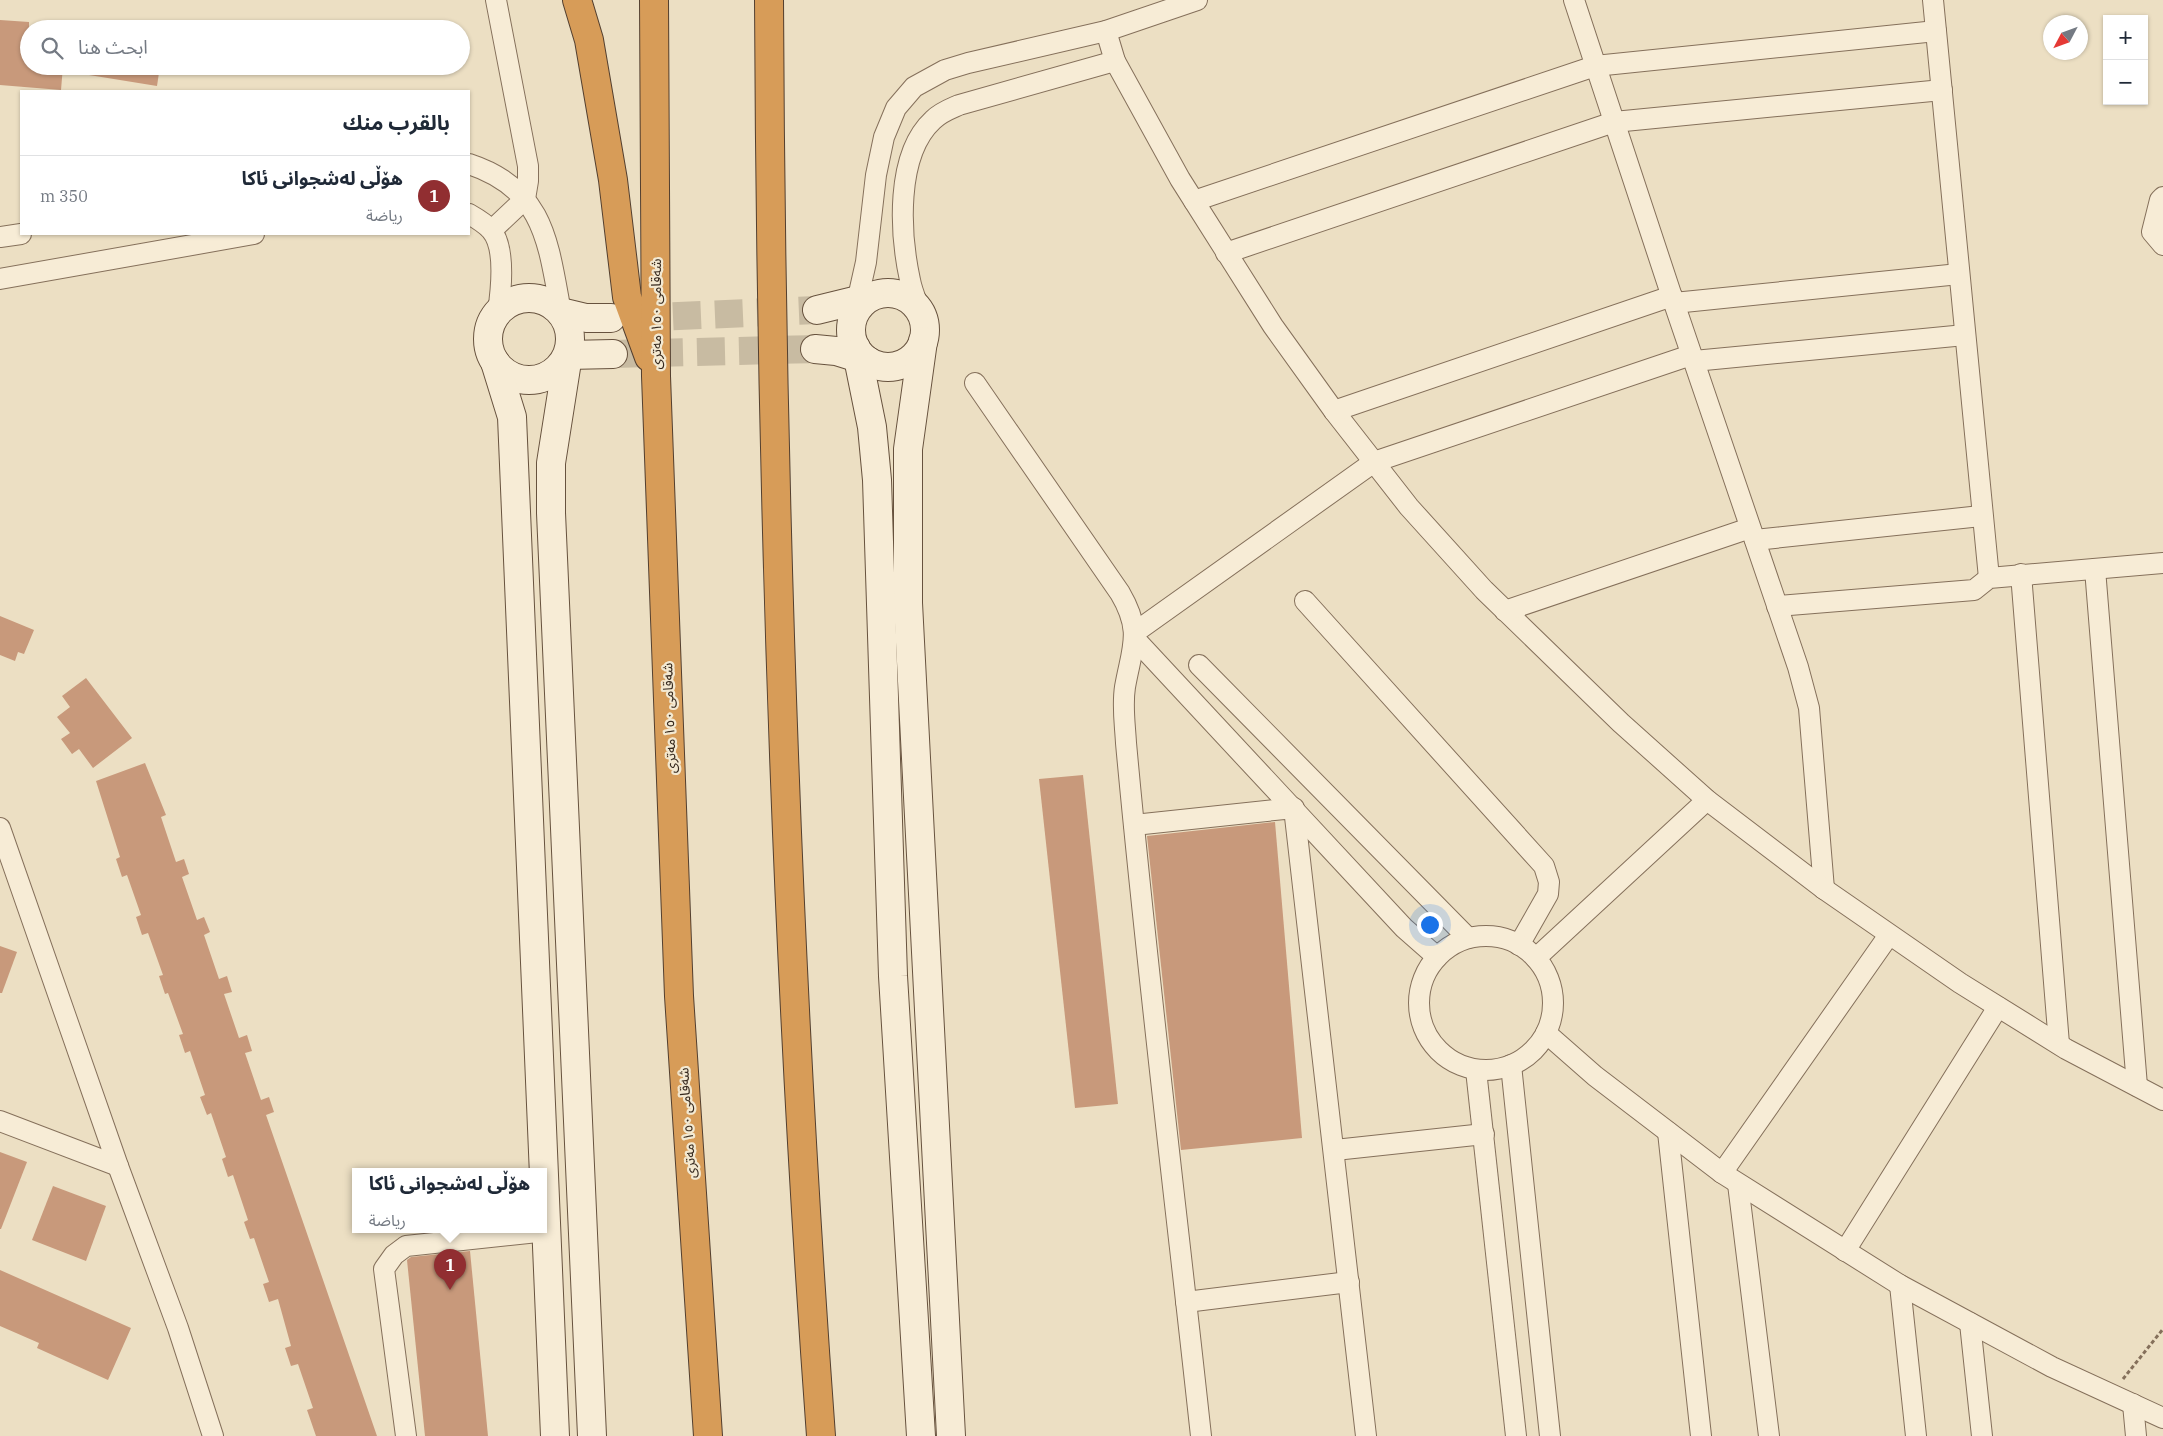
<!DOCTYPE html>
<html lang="ar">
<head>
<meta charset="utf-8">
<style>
	:root { --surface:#fff; --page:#f2f2f3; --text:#1f2937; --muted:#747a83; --line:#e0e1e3; --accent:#912e31 }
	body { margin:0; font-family:"IBM Plex Serif","Noto Sans Arabic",serif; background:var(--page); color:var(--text); direction:rtl }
	.controls { position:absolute; right:15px; top:15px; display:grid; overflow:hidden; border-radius:0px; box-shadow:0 1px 4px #0004 }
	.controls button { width:45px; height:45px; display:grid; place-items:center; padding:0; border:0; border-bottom:1px solid var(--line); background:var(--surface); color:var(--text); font:25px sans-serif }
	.compass { position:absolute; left:2043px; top:15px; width:45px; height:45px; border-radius:50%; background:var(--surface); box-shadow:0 1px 4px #0004; rotate:229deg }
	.you { position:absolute; left:1429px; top:924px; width:18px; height:18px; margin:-12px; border:4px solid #fff; border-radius:50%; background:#1a73e8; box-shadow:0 0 0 8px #1a73e833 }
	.badge { display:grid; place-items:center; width:32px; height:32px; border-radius:50%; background:var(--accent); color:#fff; font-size:16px; font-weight:700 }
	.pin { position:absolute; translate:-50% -41px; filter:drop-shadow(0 1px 2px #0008) }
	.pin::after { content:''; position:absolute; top:26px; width:18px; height:15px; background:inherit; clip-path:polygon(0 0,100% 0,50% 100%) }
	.popup { position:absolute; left:352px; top:1168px; width:195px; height:65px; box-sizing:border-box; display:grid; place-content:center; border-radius:0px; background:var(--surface); filter:drop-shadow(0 1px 4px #0005); font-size:16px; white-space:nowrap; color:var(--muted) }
	.popup b { font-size:19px; color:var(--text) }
	.popup::after { content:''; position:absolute; left:50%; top:100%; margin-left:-10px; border:10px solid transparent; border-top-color:var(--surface) }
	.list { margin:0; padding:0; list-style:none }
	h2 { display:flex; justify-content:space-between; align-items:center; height:65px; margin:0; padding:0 20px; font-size:21px }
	h2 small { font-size:16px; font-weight:400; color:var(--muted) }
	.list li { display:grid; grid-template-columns:32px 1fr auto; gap:15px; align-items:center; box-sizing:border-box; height:80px; padding:0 20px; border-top:1px solid var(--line) }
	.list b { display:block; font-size:19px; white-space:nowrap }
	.list p { margin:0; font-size:16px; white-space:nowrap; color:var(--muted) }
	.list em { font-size:16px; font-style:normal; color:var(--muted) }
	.icon { flex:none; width:28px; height:28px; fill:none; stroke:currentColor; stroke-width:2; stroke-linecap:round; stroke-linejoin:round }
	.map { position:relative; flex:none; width:2163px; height:1436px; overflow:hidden; direction:ltr }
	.search { position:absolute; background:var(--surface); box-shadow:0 1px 4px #0004; left:20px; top:20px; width:450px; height:55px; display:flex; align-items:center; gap:12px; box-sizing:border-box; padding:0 18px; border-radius:28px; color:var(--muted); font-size:19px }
	.panel { position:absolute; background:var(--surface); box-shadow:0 1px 4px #0004; left:20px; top:90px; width:450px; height:145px; border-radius:0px; direction:rtl }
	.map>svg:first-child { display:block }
</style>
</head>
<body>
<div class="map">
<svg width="2163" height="1436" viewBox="0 0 2163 1436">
	<rect width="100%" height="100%" fill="#ecdfc3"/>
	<!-- building -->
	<g fill="#c8997b">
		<polygon points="0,20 29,22 29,66 63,66 61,90 0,85"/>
		<polygon points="90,66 160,66 157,86 89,75"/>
		<polygon points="0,616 34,630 24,654 18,652 15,661 0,655"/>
		<polygon points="86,678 132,738 93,768 79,749 72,754 61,739 70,733 57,717 70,707 62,696"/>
		<polygon points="145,763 166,815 161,817 176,862 184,859 189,874 182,877 197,920 204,917 210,932 204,935 219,979 227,976 232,992 224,994 239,1038 247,1035 252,1051 245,1053 261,1100 269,1097 274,1112 266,1115 377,1436 316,1436 307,1410 313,1408 298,1364 291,1366 285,1348 291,1346 278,1299 269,1302 263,1284 269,1282 254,1238 250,1239 244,1222 248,1220 233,1175 228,1177 222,1159 226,1157 211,1113 207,1115 200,1097 205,1095 190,1051 185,1053 179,1035 183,1034 168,993 165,994 159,976 163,975 148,933 142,935 136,917 141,915 127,875 122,877 116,859 120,857 96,781"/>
		<polygon points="1083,775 1118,1104 1075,1108 1039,779"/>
		<polygon points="1275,822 1302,1138 1181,1150 1147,836"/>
		<polygon points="0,946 17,952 2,993 0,993"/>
		<polygon points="0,1152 27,1162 1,1229 0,1229"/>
		<polygon points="53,1186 106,1206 86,1261 32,1240"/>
		<polygon points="470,1251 488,1436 425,1436 407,1260 411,1257"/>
		<polygon points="0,1270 131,1328 108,1380 37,1348 39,1343 0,1326"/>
	</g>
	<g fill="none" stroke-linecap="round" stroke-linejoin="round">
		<!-- secondary-tunnel -->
		<g stroke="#c8bba2" stroke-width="28" stroke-dasharray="28 14" stroke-linecap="butt">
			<polyline points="631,318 817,310"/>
			<polyline points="613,354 815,349"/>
		</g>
		<defs>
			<g id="street">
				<polyline points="1574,0 1674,303 1798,667 1809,708 1824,889"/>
				<polyline points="1933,0 1989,578"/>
				<polyline points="1106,31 1115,61 1180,179 1273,326 1334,411 1409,507 1484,590 1621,723 1707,800 1824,889 1960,983 2066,1049 2163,1100"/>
				<path d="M 469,164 C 545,189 548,243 561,312"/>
				<polyline points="2163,197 2160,200 2152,232 2163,245"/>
				<polyline points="1194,201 1595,66 1936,31"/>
				<path d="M 469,214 C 476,218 486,224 491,230 C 506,247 501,291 498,312"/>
				<polyline points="492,230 525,199 528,181 528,166 496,0"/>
				<polyline points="0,237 21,234"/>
				<polyline points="1226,253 1614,122 1942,90"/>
				<polyline points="0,279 254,234"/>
				<polyline points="1674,303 1959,274"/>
				<polyline points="855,311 866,262 876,175 884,137 896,108 914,87 945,70 968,63 1106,31 1197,0"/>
				<path d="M 922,316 C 918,304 912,292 910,280 C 900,234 895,155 933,120 C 941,112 950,109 959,105 L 1115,61"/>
				<polyline points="1694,361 1965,335"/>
				<path d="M 975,383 L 1120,593 C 1143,632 1132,647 1125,687 C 1122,706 1125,724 1126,743 C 1147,974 1176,1205 1201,1436"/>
				<polyline points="1334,411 1672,296"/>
				<polyline points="1755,540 1981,516"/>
				<polyline points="2095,569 2137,1086"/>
				<polyline points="2021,574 2059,1044"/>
				<polyline points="1305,601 1544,866 1549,882 1548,894 1519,945"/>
				<polyline points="1777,606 1974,590 1989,578 2163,563"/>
				<polyline points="1505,611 1750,528"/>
				<polyline points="1134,633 1374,462 1691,355"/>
				<polyline points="1135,639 1404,928 1437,957"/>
				<polyline points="1199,665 1468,938"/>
				<polyline points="1134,825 1294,808 1366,1436"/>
				<polyline points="0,828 118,1166 178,1328 213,1436"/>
				<circle cx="1486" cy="1003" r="67"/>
				<polyline points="1536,958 1707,800"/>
				<polyline points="1546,1033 1595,1076 1722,1173 1900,1285 2052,1367 2163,1418"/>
				<polyline points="1511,1065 1550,1436"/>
				<polyline points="1476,1070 1516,1436"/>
				<polyline points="0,1121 118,1166"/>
				<polyline points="1668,1132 1701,1436"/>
				<polyline points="1335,1150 1484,1134"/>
				<polyline points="1722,1173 1889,935"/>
				<polyline points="1738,1184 1769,1436"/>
				<polyline points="1845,1251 1998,1007"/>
				<polyline points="1900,1285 1916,1436"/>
				<polyline points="1186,1302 1349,1282"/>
				<polyline points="1970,1323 1982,1436"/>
				<polyline points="2133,1404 2136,1436"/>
				<polyline points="406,1436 384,1269 394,1255 406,1246 547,1231"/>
			</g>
			<g id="secondary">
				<circle cx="888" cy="330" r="37"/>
				<circle cx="529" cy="339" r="41"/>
				<polyline points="817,310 870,297"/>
				<polyline points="561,312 586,318 611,318"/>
				<polyline points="923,341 908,449 908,603 951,1436"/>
				<polyline points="856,348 872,427 877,480 893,976 921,1436"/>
				<polyline points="815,349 836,351 868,361"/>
				<polyline points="495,362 512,417 555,1436"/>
				<polyline points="592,1436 551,513 551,463 568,355 613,354"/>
			</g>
			<g id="highway">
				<polyline points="577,0 589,40 613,180 627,297 649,357"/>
				<polyline points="654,0 656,376 679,996 708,1436"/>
				<path d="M 769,0 C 771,479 786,958 821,1436"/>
			</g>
		</defs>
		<!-- street casing -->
		<use href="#street" stroke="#85705b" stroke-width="22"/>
		<!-- secondary casing -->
		<use href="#secondary" stroke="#67523e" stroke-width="30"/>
		<!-- highway casing -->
		<use href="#highway" stroke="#533f2f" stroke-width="30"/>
		<!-- path -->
		<polyline stroke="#85705b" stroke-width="3" stroke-dasharray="4 2.5" stroke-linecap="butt" points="2123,1379 2163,1329"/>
		<!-- street -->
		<use href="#street" stroke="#f7ecd6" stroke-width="20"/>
		<!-- secondary -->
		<use href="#secondary" stroke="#f7ecd6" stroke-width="28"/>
		<!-- highway -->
		<use href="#highway" stroke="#d79c58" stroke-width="28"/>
	</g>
	<g text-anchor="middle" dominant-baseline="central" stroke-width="4.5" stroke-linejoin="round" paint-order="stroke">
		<!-- street labels -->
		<g font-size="14" fill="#36291e" stroke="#f3e9d2">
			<text transform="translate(656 314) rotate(-90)">شەقامی ١٥٠ مەتری</text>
			<text transform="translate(669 718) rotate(-92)">شەقامی ١٥٠ مەتری</text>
			<text transform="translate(687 1123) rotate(-94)">شەقامی ١٥٠ مەتری</text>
		</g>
	</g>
</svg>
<div class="controls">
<button>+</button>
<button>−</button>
</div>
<svg class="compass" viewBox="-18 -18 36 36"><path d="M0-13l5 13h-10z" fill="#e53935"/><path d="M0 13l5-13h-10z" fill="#747a83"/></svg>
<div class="you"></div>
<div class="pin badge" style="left:450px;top:1290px">1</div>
<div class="popup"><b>هۆڵی لەشجوانی ئاکا</b>رياضة</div>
<div class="search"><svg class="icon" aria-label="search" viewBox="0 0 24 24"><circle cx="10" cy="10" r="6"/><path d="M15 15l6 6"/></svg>ابحث هنا</div>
<section class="panel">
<h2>بالقرب منك<small></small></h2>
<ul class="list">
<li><span class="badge">1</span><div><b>هۆڵی لەشجوانی ئاکا</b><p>رياضة</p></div><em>350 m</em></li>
</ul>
</section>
</div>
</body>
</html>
